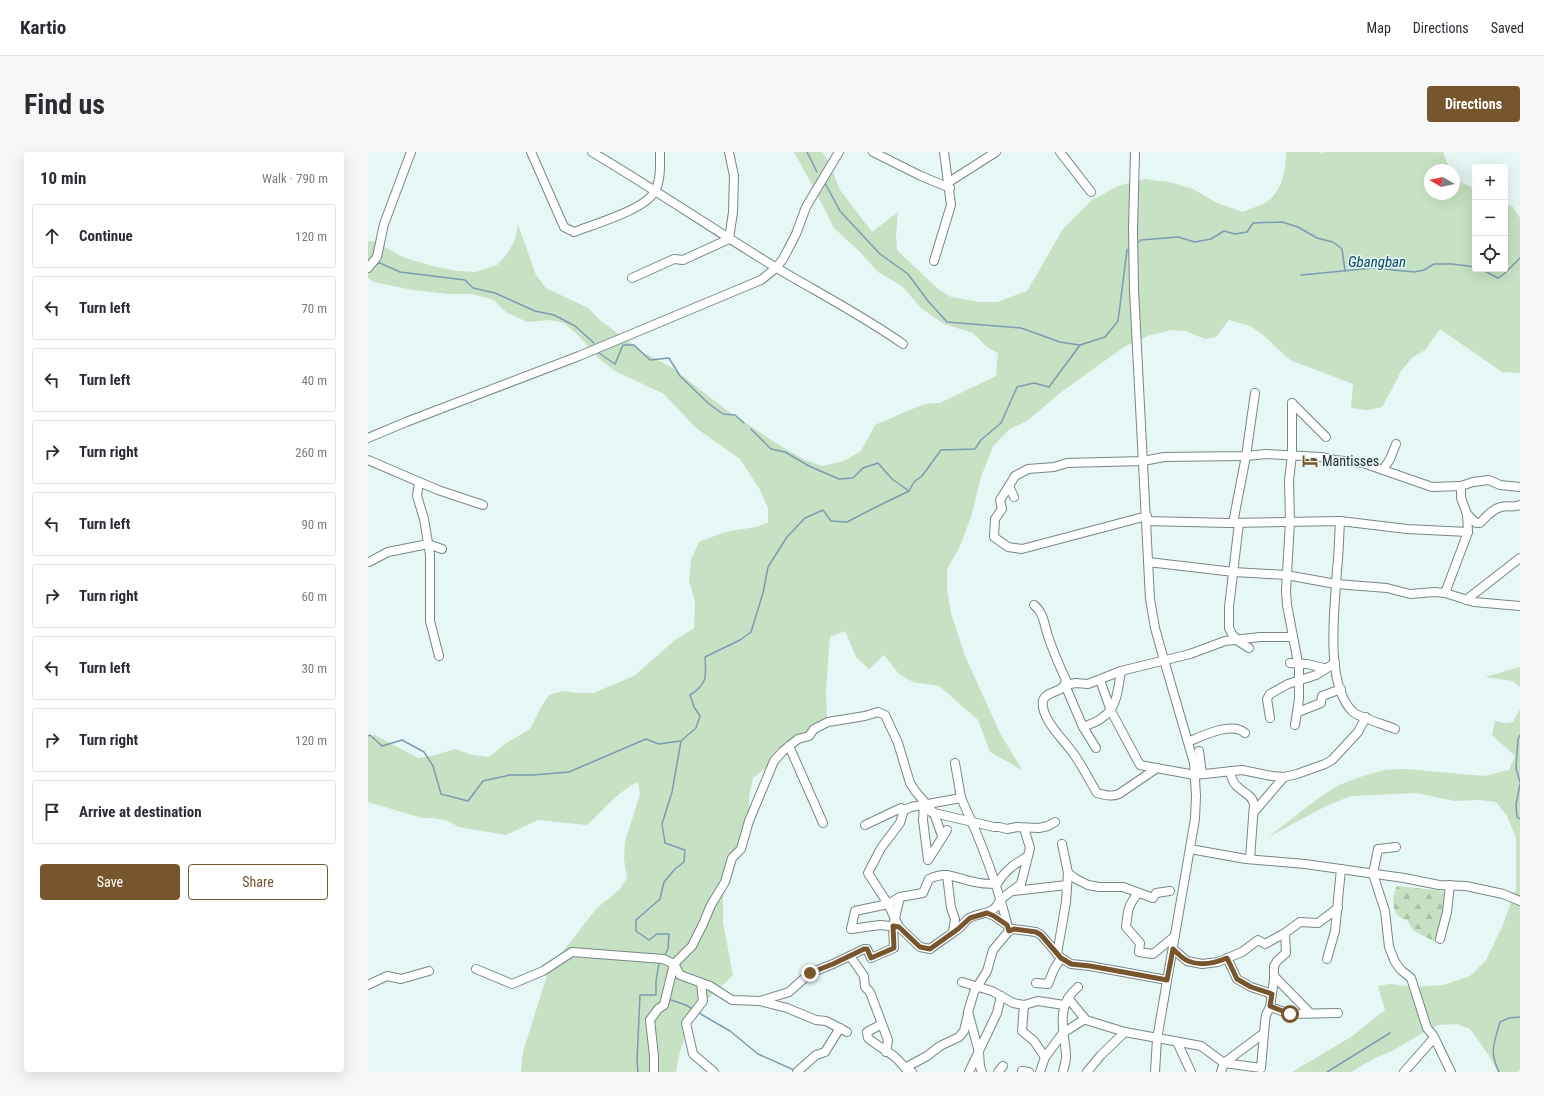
<!DOCTYPE html>
<html lang="en">
<head>
<meta charset="utf-8">
<style>
	:root { --surface:#fff; --page:#f7f7f7; --text:#2b2b33; --muted:#7c7c81; --line:#e1e1e2; --accent:#77562d }
	body { margin:0; font-family:"Roboto Condensed",sans-serif; background:var(--page); color:var(--text) }
	.controls { position:absolute; right:12px; top:12px; display:grid; overflow:hidden; border-radius:4px; box-shadow:0 4px 16px #0002 }
	.controls button { width:36px; height:36px; display:grid; place-items:center; padding:0; border:0; border-bottom:1px solid var(--line); background:var(--surface); color:var(--text); font:20px sans-serif }
	.compass { position:absolute; left:1056px; top:12px; width:36px; height:36px; border-radius:50%; background:var(--surface); box-shadow:0 4px 16px #0002; rotate:279deg }
	.stop { position:absolute; width:12px; height:12px; margin:-9px; border:3px solid #77562d; border-radius:50%; background:#fff }
	.stop.end { background:#77562d; border-color:#fff; box-shadow:0 1px 4px #0008 }
	.list { margin:0; padding:0; list-style:none }
	h2 { display:flex; justify-content:space-between; align-items:center; height:52px; margin:0; padding:0 16px; font-size:17px }
	h2 small { font-size:13px; font-weight:400; color:var(--muted) }
	.list li { display:grid; grid-template-columns:26px 1fr auto; gap:12px; align-items:center; box-sizing:border-box; height:64px; margin:0 8px 8px; padding:0 8px; border:1px solid var(--line); border-radius:4px }
	.list b { display:block; font-size:15px; white-space:nowrap }
	.list em { font-size:13px; font-style:normal; color:var(--muted) }
	.actions { display:flex; gap:8px; padding:12px 16px }
	.actions a { flex:1; padding:9px 0; border:1px solid var(--accent); border-radius:4px; text-align:center; font-size:14px; color:var(--accent) }
	.actions .main { background:var(--accent); color:#fff }
	.icon { flex:none; width:22px; height:22px; fill:none; stroke:currentColor; stroke-width:2; stroke-linecap:round; stroke-linejoin:round }
	.map { position:relative; flex:none; width:1152px; height:920px; overflow:hidden; border-radius:4px }
	header { display:flex; align-items:center; gap:24px; box-sizing:border-box; height:56px; padding:0 20px; background:var(--surface); border-bottom:1px solid var(--line) }
	header strong { font-size:19px }
	nav { display:flex; gap:22px; margin-inline-start:auto; font-size:14px }
	.intro { display:flex; align-items:center; justify-content:space-between; box-sizing:border-box; height:96px; padding:0 24px }
	h1 { margin:0; font-size:28px }
	.button { padding:10px 18px; border-radius:4px; background:var(--accent); color:#fff; font-size:14px; font-weight:700 }
	main { display:flex; gap:24px; padding:0 24px }
	aside { flex:1; background:var(--surface); border-radius:4px; box-shadow:0 4px 16px #0002 }
	.map>svg:first-child { display:block }
</style>
</head>
<body>
<header>
<strong>Kartio</strong>
<nav><a>Map</a><a>Directions</a><a>Saved</a></nav>
</header>
<div class="intro"><h1>Find us</h1><a class="button">Directions</a></div>
<main>
<aside>
<h2>10 min<small>Walk · 790 m</small></h2>
<ul class="list">
<li><svg class="icon" aria-label="ahead" viewBox="0 0 24 24"><path d="M12 20V5M6 11l6-6 6 6"/></svg><div><b>Continue</b></div><em>120 m</em></li>
<li><svg class="icon" aria-label="left" viewBox="0 0 24 24"><path d="M17 20v-9H6M10 6l-5 5 5 5"/></svg><div><b>Turn left</b></div><em>70 m</em></li>
<li><svg class="icon" aria-label="left" viewBox="0 0 24 24"><path d="M17 20v-9H6M10 6l-5 5 5 5"/></svg><div><b>Turn left</b></div><em>40 m</em></li>
<li><svg class="icon" aria-label="right" viewBox="0 0 24 24"><path d="M7 20v-9h11M14 6l5 5-5 5"/></svg><div><b>Turn right</b></div><em>260 m</em></li>
<li><svg class="icon" aria-label="left" viewBox="0 0 24 24"><path d="M17 20v-9H6M10 6l-5 5 5 5"/></svg><div><b>Turn left</b></div><em>90 m</em></li>
<li><svg class="icon" aria-label="right" viewBox="0 0 24 24"><path d="M7 20v-9h11M14 6l5 5-5 5"/></svg><div><b>Turn right</b></div><em>60 m</em></li>
<li><svg class="icon" aria-label="left" viewBox="0 0 24 24"><path d="M17 20v-9H6M10 6l-5 5 5 5"/></svg><div><b>Turn left</b></div><em>30 m</em></li>
<li><svg class="icon" aria-label="right" viewBox="0 0 24 24"><path d="M7 20v-9h11M14 6l5 5-5 5"/></svg><div><b>Turn right</b></div><em>120 m</em></li>
<li><svg class="icon" aria-label="arrive" viewBox="0 0 24 24"><path d="M6 21V4h12l-3 4 3 4H6"/></svg><div><b>Arrive at destination</b></div></li>
</ul>
<div class="actions"><a class="main">Save</a><a>Share</a></div>
</aside>
<div class="map">
<svg width="1152" height="920" viewBox="0 0 1152 920">
	<defs>
		<pattern id="forest-firs" width="22" height="20" patternUnits="userSpaceOnUse"><rect width="22" height="20" fill="#c6e1c3"/><path d="M5 1l3.5 6h-7zM16 11l3.5 6h-7z" fill="#aac1a8"/></pattern>
	</defs>
	<rect width="100%" height="100%" fill="#e6f7f5"/>
	<!-- green -->
	<g fill="#c6e1c3">
		<path d="M 426,0 L 454,0 L 461,10 L 472,38 L 504,80 L 530,60 L 528,82 L 529,98 L 570,137 L 583,145 L 612,150 L 629,150 L 659,139 L 695,77 L 724,48 L 750,34 L 776,27 L 801,30 L 825,37 L 849,51 L 875,60 C 881,57 889,55 895,52 C 914,42 918,19 918,0 L 951,0 L 954,1 L 957,0 L 1075,0 L 1082,18 L 1062,18 L 1062,42 L 1086,42 L 1086,24 L 1090,29 L 1107,37 L 1107,117 L 1137,117 L 1137,51 L 1145,55 L 1152,66 L 1152,221 L 1134,220 L 1072,177 L 1057,198 L 1045,205 L 1033,219 L 1022,241 L 1014,255 L 999,258 L 983,256 L 985,232 L 922,208 L 894,182 L 882,174 L 861,168 L 848,185 L 837,187 L 817,179 L 804,178 L 782,183 L 756,195 L 692,241 L 659,269 L 642,277 L 625,294 L 613,325 L 603,365 L 592,394 L 579,417 L 579,437 L 583,461 L 597,504 L 631,579 L 654,618 L 622,600 L 610,568 L 571,534 L 545,530 L 531,522 L 516,503 L 501,517 L 488,505 L 477,479 L 462,485 L 458,537 L 459,569 L 445,575 L 431,584 L 406,604 L 399,615 L 385,626 L 381,644 L 381,660 L 355,744 L 355,770 L 365,823 C 357,832 346,840 338,849 C 322,869 311,895 308,920 L 153,920 L 155,900 L 181,817 L 229,756 L 252,737 L 259,726 L 256,707 L 257,690 L 272,642 L 270,630 C 251,638 235,659 219,673 L 170,668 L 138,683 L 91,675 L 80,669 L 66,666 L 54,666 L 0,650 L 0,585 L 7,583 L 50,606 L 68,603 L 87,597 L 104,603 L 121,605 L 137,592 L 162,577 L 173,555 L 181,543 L 195,539 L 209,541 L 225,541 L 266,524 L 307,488 L 326,476 L 327,451 L 321,428 L 323,408 L 331,390 L 357,380 L 387,375 L 400,371 L 400,356 L 391,336 L 372,307 L 328,276 L 296,242 L 247,219 L 229,205 L 211,184 L 196,171 L 181,168 L 159,170 L 138,160 L 126,148 L 104,142 L 80,142 L 45,138 L 6,130 L 0,126 L 0,89 L 8,90 L 35,105 L 64,114 L 90,119 L 107,120 L 129,113 L 139,102 L 147,88 L 150,73 L 168,123 L 178,136 L 220,156 L 233,169 L 276,201 L 303,215 L 361,260 L 411,293 L 437,308 L 454,314 L 476,309 L 493,299 L 507,273 L 556,252 L 572,251 L 628,224 L 630,201 L 619,195 L 605,181 L 576,172 L 553,156 L 534,134 L 510,120 L 491,99 L 466,76 L 450,44 Z"/>
		<polygon points="1152,515 1152,535 1145,529 1117,525"/>
		<polygon points="1152,557 1152,920 1130,920 1120,902 1102,877 1089,872 1070,873 1051,883 1024,899 1007,906 983,920 924,920 983,885 1017,858 1010,834 1022,832 1047,835 1076,833 1102,824 1118,808 1135,773 1148,736 1148,686 1139,664 1128,650 1111,648 1087,649 1048,641 983,644 958,654 900,685 948,648 971,633 995,624 1017,618 1038,617 1117,624 1141,618 1147,604 1124,583 1127,569 1136,571 1145,570"/>
	</g>
	<!-- forest -->
	<path fill="url(#forest-firs)" d="M 1029,734 L 1075,739 L 1079,750 L 1071,789 L 1067,790 L 1045,778 L 1039,768 C 1023,765 1023,746 1029,734 Z"/>
	<g fill="none" stroke-linecap="round" stroke-linejoin="round">
		<!-- stream -->
		<g stroke="#7b9cb2" stroke-width="1.5">
			<polyline points="439,0 449,20"/>
			<polyline points="457,31 472,59 512,102 540,122 560,149 579,170 653,176 692,190 711,193"/>
			<polyline points="769,91 773,88 810,85 827,90 843,87 856,79 867,82 879,80 885,71 914,70 930,75 949,86 965,90 974,97 977,119"/>
			<polyline points="8,112 12,111 32,120 97,128 105,136 127,141 167,159 186,163 207,174 226,191"/>
			<polyline points="1113,117 1130,126 1136,122 1152,106"/>
			<polyline points="933,123 1006,116 1046,120 1056,118 1066,112 1084,112 1107,115"/>
			<polyline points="231,201 247,212 255,193 266,193 282,208 301,206 312,224 341,252 355,262 367,263 376,271"/>
			<polyline points="383,277 403,297 417,300 441,314 471,327 485,326 495,316 510,311 524,327 541,339"/>
			<polyline points="1152,583 1150,587 1148,616 1152,630"/>
			<polyline points="0,584 2,583 14,594 34,588 56,600 65,614 73,642 100,649 115,629 142,623 165,623 201,620 278,587 291,592 312,589"/>
			<polyline points="1152,632 1148,653 1149,665 1152,667"/>
			<path d="M 296,805 L 300,797 L 301,782 L 289,782 L 281,788 L 268,779 L 268,768 L 292,747 L 296,730 L 307,717 L 316,710 L 317,698 L 297,691 L 294,672 L 304,640 L 313,589 L 328,576 L 332,564 L 326,555 L 322,543 C 340,532 338,524 337,505 L 372,488 L 383,480 L 395,441 L 400,415 L 419,385 L 437,366 L 455,358 L 463,369 L 479,370 L 508,355 L 541,339 L 546,330 L 554,324 L 573,298 L 607,297 L 613,288 L 633,271 L 649,235 L 666,231 L 681,235 L 712,193 L 737,185 L 750,169 L 759,98 L 763,95"/>
			<polyline points="300,847 318,853 326,858"/>
			<polyline points="331,861 362,879 390,902 426,918"/>
			<polyline points="270,920 269,909 272,843 288,843 288,829 291,811 292,810"/>
			<polyline points="959,920 1022,881"/>
			<path d="M 1131,920 C 1121,899 1126,892 1132,870 L 1141,866 L 1152,865"/>
		</g>
		<defs>
			<g id="minor">
				<path d="M 163,0 L 196,75 L 206,80 C 226,72 277,58 287,39 C 293,28 292,12 292,0"/>
				<path d="M 224,0 C 286,37 345,77 407,115 C 449,140 494,163 535,192"/>
				<polyline points="505,0 553,24 582,36"/>
				<polyline points="692,0 723,40"/>
				<polyline points="767,0 765,77 766,138 782,447 787,476 796,508 826,611 828,644 827,667 789,887 787,920"/>
				<polyline points="581,30 628,0"/>
				<polyline points="566,109 583,53 576,0"/>
				<polyline points="0,116 9,105 16,72 43,0"/>
				<polyline points="264,126 306,107 315,108 361,87 365,60 366,24 361,0"/>
				<polyline points="924,251 924,303 921,328 922,370 918,439 919,453 931,516 931,547 927,573"/>
				<polyline points="924,251 958,285"/>
				<polyline points="0,286 38,270 211,204 393,128 408,116 415,107 428,82 438,55 471,0"/>
				<polyline points="0,308 70,338 115,353"/>
				<polyline points="1015,318 1022,307 1028,292"/>
				<polyline points="51,330 49,344 56,367 62,403 62,469 71,504"/>
				<polyline points="641,334 632,348 634,357 627,367 626,385 640,395 654,397 779,364"/>
				<polyline points="1093,334 1105,330 1121,328 1132,333 1152,335"/>
				<polyline points="646,345 641,334 647,324 660,317 686,315 699,311 775,309 796,305 878,304 898,302 953,305 967,308 995,311 1064,335 1093,334 1093,346 1099,362 1100,380 1077,441"/>
				<path d="M 1099,362 L 1108,371 L 1112,371 C 1118,365 1124,357 1133,355 C 1139,353 1146,356 1152,353"/>
				<polyline points="779,369 860,371 972,369 1039,377 1100,380"/>
				<path d="M 972,369 C 971,385 971,401 969,418 C 967,455 956,532 985,560 C 990,565 1018,573 1027,577"/>
				<polyline points="865,371 878,304 887,241"/>
				<polyline points="871,371 861,455 861,476 864,482 870,489 881,496"/>
				<polyline points="1,410 20,400 60,392 74,397"/>
				<polyline points="780,410 866,420 918,423 968,432 1019,436 1042,442 1067,440 1077,441 1106,450 1152,454"/>
				<polyline points="1098,448 1152,406"/>
				<path d="M 666,453 C 676,461 676,472 680,484 C 685,499 691,513 698,528 C 696,543 678,537 675,549 C 672,566 696,588 705,601 C 714,613 721,628 729,641 C 737,643 743,645 751,642 L 789,616"/>
				<polyline points="922,511 939,512 956,516"/>
				<polyline points="732,528 743,559 772,613 827,623 874,618 904,624 916,625 929,622 957,612 964,608 990,580 998,565"/>
				<polyline points="930,560 953,551 954,544 973,537"/>
				<polyline points="902,566 899,547 902,542 920,532 948,523 967,511"/>
				<path d="M 715,575 C 722,572 730,570 735,565 C 750,555 750,535 753,519"/>
				<path d="M 820,590 C 834,584 864,569 877,581"/>
				<polyline points="421,594 455,671"/>
				<polyline points="728,596 715,575 697,533 708,531 720,532 753,519 822,502 857,489 892,485 925,485"/>
				<polyline points="831,599 834,622"/>
				<polyline points="587,611 593,646"/>
				<path d="M 862,619 C 863,625 865,632 871,636 C 877,642 884,643 886,652 L 882,707"/>
				<polyline points="556,653 555,668 560,708 579,678"/>
				<polyline points="563,660 566,661 574,684"/>
				<polyline points="886,660 916,625"/>
				<polyline points="497,673 533,656 536,658"/>
				<polyline points="1028,695 1010,697 1005,722 1017,759 1021,795 1027,810 1033,818 1043,826 1059,876 1065,883 1083,920"/>
				<polyline points="822,697 878,707 937,712 1036,726 1071,733 1098,734 1135,742 1152,749"/>
				<polyline points="700,721 708,727 720,733 731,735 755,735 785,746 788,741 802,739"/>
				<polyline points="579,723 583,756 587,767 585,780"/>
				<polyline points="645,739 699,733"/>
				<path d="M 770,741 C 759,755 760,759 758,775 L 772,791 L 771,800 L 785,802 L 807,784"/>
				<polyline points="633,747 653,732 662,696 656,676"/>
				<polyline points="619,761 626,764 639,773"/>
				<path d="M 531,775 L 552,795 L 562,797 C 571,790 581,784 590,777 C 594,774 597,769 601,766 C 616,759 627,764 633,745"/>
				<path d="M 641,779 C 629,730 614,691 593,646 L 543,655 L 536,658 L 532,671 L 513,696 L 500,721 L 520,752 L 487,759 L 483,777 L 512,773 L 531,775 L 520,752 L 532,745 L 555,741 L 561,727 C 581,718 588,727 607,730 C 614,732 621,732 629,732 C 637,718 647,712 660,704"/>
				<polyline points="1072,787 1079,760 1082,733"/>
				<polyline points="805,797 819,809 834,812 850,810 874,800 890,788 897,792 917,781 932,770 950,771 970,756"/>
				<polyline points="689,802 698,750 700,721 694,692"/>
				<polyline points="482,804 496,824 497,835 502,840 520,888 518,900"/>
				<polyline points="859,806 869,827 883,835 904,842"/>
				<polyline points="959,807 967,779 973,717"/>
				<polyline points="108,817 144,832 175,819 204,800 295,807 306,812 312,823 342,834 364,848 392,849 421,840 442,821 465,812 496,797 499,797 503,806 526,796 525,774 532,745"/>
				<polyline points="906,824 942,861"/>
				<polyline points="594,830 624,839 645,851 656,853 670,849 696,853"/>
				<polyline points="333,831 335,849 318,871 325,902 346,920"/>
				<polyline points="668,831 680,832 686,817 693,806"/>
				<polyline points="0,833 19,824 33,827 61,819"/>
				<polyline points="700,846 718,868 757,880"/>
				<polyline points="392,849 419,856 448,868 458,869 479,880"/>
				<polyline points="656,853 654,879 666,889 677,905"/>
				<polyline points="902,855 922,862 970,861"/>
				<path d="M 514,872 L 499,880 L 500,886 C 508,893 518,898 527,905 C 533,910 537,918 544,920"/>
				<polyline points="809,890 823,920"/>
				<polyline points="537,916 559,904 572,894 591,885 596,879 600,862"/>
				<polyline points="654,919 661,920"/>
				<polyline points="286,920 286,904 282,868 290,857 296,853 306,812 324,794 335,772 343,753 357,730 364,706 373,697 381,669 406,609 415,599 430,587 441,584 446,577 460,570 497,564 510,560 517,563 530,591 542,631 548,640 566,661 626,675 631,675 639,677 649,675 671,676 680,674 687,670"/>
				<polyline points="429,920 448,903 457,900 472,876"/>
				<polyline points="601,920 629,861 633,844"/>
				<polyline points="614,920 612,915 611,900 600,860 606,840 619,819 625,798 641,779 645,777 668,780 673,783 693,806 703,812 722,814 799,828"/>
				<polyline points="630,920 635,914"/>
				<polyline points="672,920 677,905 695,881 717,867"/>
				<path d="M 695,920 C 696,914 699,907 698,902 C 696,877 687,854 710,835"/>
				<polyline points="719,920 733,903 757,880 833,894 856,911 893,916 897,870 898,863 902,855 906,828 906,814 909,809 918,801 917,781"/>
				<polyline points="853,920 856,911 896,881"/>
				<polyline points="1036,920 1066,886"/>
			</g>
		</defs>
		<!-- minor casing -->
		<use href="#minor" stroke="#788786" stroke-width="10"/>
		<!-- minor -->
		<use href="#minor" stroke="#fff" stroke-width="8"/>
	</g>
	<g fill="none" stroke-linecap="round" stroke-linejoin="round">
		<!-- route -->
		<path stroke="#77562d" stroke-width="5" d="M 442,821 L 465,812 L 496,797 L 499,797 L 503,806 L 526,796 L 525,774 L 531,775 L 552,795 L 562,797 L 590,777 L 602,766 L 619,761 L 626,764 L 639,773 L 641,779 L 646,777 L 668,780 L 673,783 L 693,806 L 703,812 L 722,814 L 799,828 L 805,797 C 809,801 815,807 820,809 C 832,814 847,811 859,806 L 869,827 L 883,835 L 904,842 L 902,854 L 922,862"/>
	</g>
	<!-- icons -->
	<defs>
		<symbol id="hotel-bare" viewBox="-9 -9 18 18"><path d="M-6-4.5h1.5V1H6V5H4.5V3h-9V5H-6ZM-4 0a1.8 1.8 0 1 1 3.6 0ZM.5 0V-2.5h3Q6-2.5 6 0Z" fill="#77562d" stroke="#e6f7f5" stroke-width="2.5" paint-order="stroke"/></symbol>
	</defs>
	<g fill-rule="evenodd">
		<use href="#hotel-bare" x="931" y="298" width="22" height="22"/>
	</g>
	<g text-anchor="middle" dominant-baseline="central" stroke-width="3" stroke-linejoin="round" paint-order="stroke">
		<!-- poi labels -->
		<g font-size="14" fill="#262c2c" stroke="#e6f7f5" text-anchor="start">
			<text x="954" y="309">Mantisses</text>
		</g>
		<!-- water labels -->
		<g font-size="15" font-style="italic" fill="#084868" stroke="#e6f7f5">
			<text x="1009" y="110">Gbangban</text>
		</g>
	</g>
</svg>
<div class="controls">
<button>+</button>
<button>−</button>
<button><svg class="icon" aria-label="locate" viewBox="0 0 24 24"><circle cx="12" cy="12" r="6"/><path d="M12 2v4M12 18v4M2 12h4M18 12h4"/></svg></button>
</div>
<svg class="compass" viewBox="-18 -18 36 36"><path d="M0-13l5 13h-10z" fill="#e53935"/><path d="M0 13l5-13h-10z" fill="#7c7c81"/></svg>
<div class="stop" style="left:922px;top:862px"></div>
<div class="stop end" style="left:442px;top:821px"></div>
</div>
</main>
</body>
</html>
